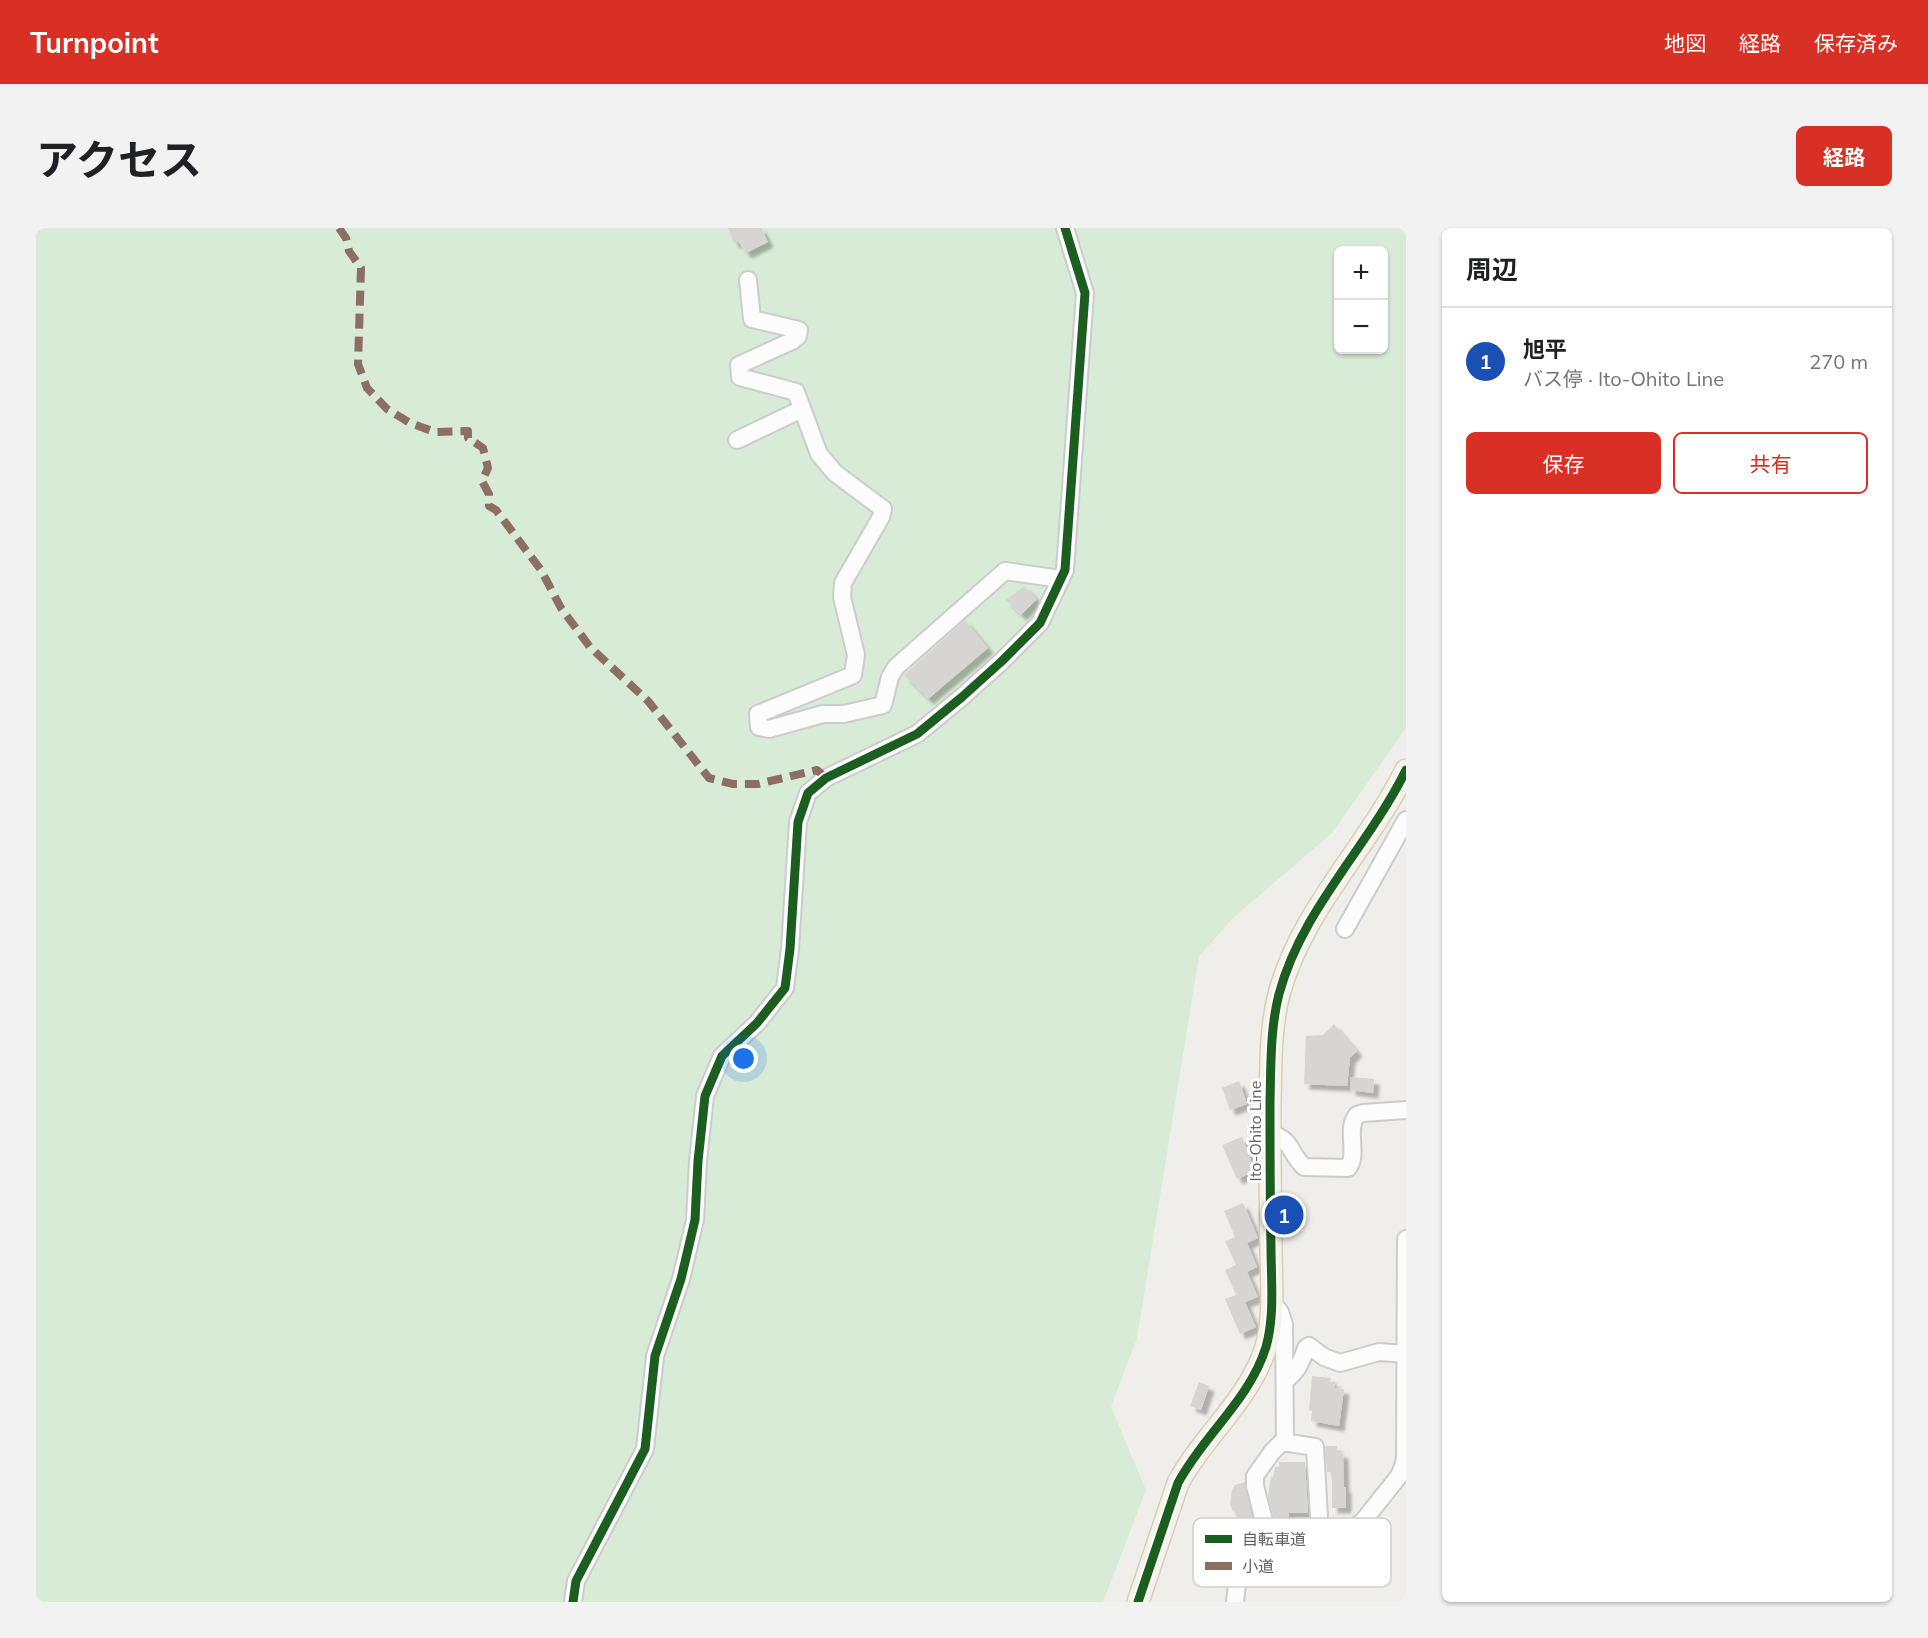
<!DOCTYPE html>
<html lang="ja">
<head>
<meta charset="utf-8">
<style>
	:root { --surface:#fff; --page:#f2f2f2; --text:#202124; --muted:#757577; --line:#e0e0e0; --accent:#d93025 }
	body { margin:0; font-family:Mulish,"Noto Sans JP",sans-serif; background:var(--page); color:var(--text) }
	.controls { position:absolute; right:18px; top:18px; display:grid; overflow:hidden; border-radius:9px; box-shadow:0 2px 4px #0004 }
	.controls button { width:54px; height:54px; display:grid; place-items:center; padding:0; border:0; border-bottom:2px solid var(--line); background:var(--surface); color:var(--text); font:30px sans-serif }
	.you { position:absolute; left:708px; top:831px; width:21px; height:21px; margin:-15px; border:4px solid #fff; border-radius:50%; background:#1a73e8; box-shadow:0 0 0 9px #1a73e833 }
	.badge { display:grid; place-items:center; width:39px; height:39px; border-radius:50%; background:var(--accent); color:#fff; font-size:20px; font-weight:700 }
	.pin { position:absolute; translate:-50% -50%; border:3px solid #fff; box-shadow:0 2px 6px #0006 }
	.list { margin:0; padding:0; list-style:none }
	h2 { display:flex; justify-content:space-between; align-items:center; height:78px; margin:0; padding:0 24px; font-size:26px }
	h2 small { font-size:20px; font-weight:400; color:var(--muted) }
	.list li { display:grid; grid-template-columns:39px 1fr auto; gap:18px; align-items:center; box-sizing:border-box; height:108px; padding:0 24px; border-top:2px solid var(--line) }
	.list b { display:block; font-size:22px; white-space:nowrap }
	.list p { margin:0; font-size:20px; white-space:nowrap; color:var(--muted) }
	.list em { font-size:20px; font-style:normal; color:var(--muted) }
	.actions { display:flex; gap:12px; padding:18px 24px }
	.actions a { flex:1; padding:14px 0; border:2px solid var(--accent); border-radius:9px; text-align:center; font-size:21px; color:var(--accent) }
	.actions .main { background:var(--accent); color:#fff }
	.map { position:relative; flex:none; width:1370px; height:1374px; overflow:hidden; border-radius:9px }
	header { display:flex; align-items:center; gap:36px; box-sizing:border-box; height:84px; padding:0 30px; background:var(--accent); color:#fff }
	header strong { font-size:28px }
	nav { display:flex; gap:33px; margin-inline-start:auto; font-size:21px }
	.intro { display:flex; align-items:center; justify-content:space-between; box-sizing:border-box; height:144px; padding:0 36px }
	h1 { margin:0; font-size:42px }
	.button { padding:15px 27px; border-radius:9px; background:var(--accent); color:#fff; font-size:21px; font-weight:700 }
	main { display:flex; gap:36px; padding:0 36px }
	aside { flex:1; background:var(--surface); border-radius:9px; box-shadow:0 2px 4px #0004 }
	.map>svg:first-child { display:block }
</style>
</head>
<body>
<header>
<strong>Turnpoint</strong>
<nav><a>地図</a><a>経路</a><a>保存済み</a></nav>
</header>
<div class="intro"><h1>アクセス</h1><a class="button">経路</a></div>
<main>
<div class="map">
<svg width="1370" height="1374" viewBox="0 0 1370 1374">
	<defs>
		<filter id="shadow"><feDropShadow dx="5.5" dy="5.5" stdDeviation="1.5" flood-color="#0004"/></filter>
	</defs>
	<rect width="100%" height="100%" fill="#efeeea"/>
	<!-- green -->
	<path fill="#d8ebd6" fill-rule="evenodd" d="M 0,0 L 1370,0 L 1370,500 L 1296,605 L 1197,690 L 1163,728 L 1101,1110 L 1075,1179 L 1110,1262 L 1067,1374 L 0,1374 ZM 1302,22 L 1348,22 L 1348,122 L 1302,122 Z"/>
	<!-- building -->
	<g fill="#d6d5d3" filter="url(#shadow)">
		<polygon points="692,0 725,0 732,14 710,25 702,13 698,15"/>
		<polygon points="988,358 1001,371 985,387 970,372"/>
		<polygon points="929,392 952,420 892,471 868,447"/>
		<polygon points="1298,796 1321,823 1314,830 1311,858 1268,856 1270,808 1287,807"/>
		<polygon points="1315,849 1338,851 1337,865 1314,862"/>
		<polygon points="1203,853 1211,876 1194,882 1186,860"/>
		<polygon points="1206,909 1219,943 1201,951 1186,917"/>
		<polygon points="1207,975 1222,1010 1211,1015 1221,1039 1211,1044 1222,1069 1209,1074 1220,1099 1204,1106 1189,1071 1200,1067 1189,1042 1200,1037 1189,1013 1199,1009 1188,983"/>
		<polygon points="1276,1148 1295,1150 1294,1154 1299,1154 1299,1160 1308,1161 1303,1198 1275,1193 1276,1183 1273,1182"/>
		<polygon points="1163,1154 1173,1158 1165,1182 1154,1178"/>
		<polygon points="1289,1218 1301,1218 1301,1224 1307,1225 1308,1259 1310,1259 1310,1280 1296,1280 1296,1244 1291,1244"/>
		<polygon points="1243,1234 1269,1234 1272,1285 1253,1285 1253,1290 1245,1290 1247,1299 1241,1301 1232,1268 1235,1249 1237,1249 1239,1239 1243,1238"/>
		<polygon points="1209,1254 1221,1306 1205,1310 1199,1283 1197,1284 1194,1276 1196,1262 1199,1257"/>
	</g>
	<g fill="none" stroke-linecap="round" stroke-linejoin="round">
		<defs>
			<g id="minor">
				<polyline points="712,52 716,91 763,102 762,108 756,113 703,137 704,149 760,164 783,226 799,245 847,281 845,289 807,355 806,369 820,427 817,447 722,486 723,499 733,501 787,486 808,486 847,477 854,449 860,439 969,343 1025,351"/>
				<polyline points="701,212 766,181"/>
				<polyline points="1309,701 1370,592"/>
				<path d="M 1234,905 C 1258,913 1252,924 1268,939 L 1312,940 C 1323,927 1309,901 1321,887 L 1327,885 L 1370,882"/>
				<polyline points="1236,1074 1244,1084 1248,1096 1249,1215"/>
				<path d="M 1249,1152 C 1261,1145 1266,1132 1270,1120 L 1273,1118 L 1288,1129 L 1304,1135 L 1343,1124 L 1370,1126"/>
				<polyline points="1234,1316 1219,1258 1219,1248 1236,1224 1246,1214 1279,1219 1284,1306"/>
				<polyline points="537,1374 540,1353 609,1221 619,1128 645,1051 659,992 662,933 669,868 686,828 721,795 749,760 754,721 762,594 772,565 790,550 881,506 926,469 966,433 1004,395 1029,342 1049,65 1029,0"/>
				<polyline points="1199,1374 1203,1339 1209,1326 1261,1305 1278,1304 1300,1311 1307,1310 1328,1292 1363,1248 1368,1236 1369,1227 1370,1011"/>
			</g>
			<path id="major" d="M 1102,1374 L 1142,1255 C 1167,1208 1214,1171 1230,1119 C 1239,1087 1235,1052 1235,1019 C 1234,971 1234,923 1234,874 C 1235,838 1234,801 1243,766 C 1266,681 1332,619 1370,542"/>
		</defs>
		<!-- minor casing -->
		<use href="#minor" stroke="#cbcccc" stroke-width="20"/>
		<!-- major casing -->
		<use href="#major" stroke="#d7ceb8" stroke-width="24"/>
		<!-- minor -->
		<use href="#minor" stroke="#fdfcfc" stroke-width="16"/>
		<!-- major -->
		<use href="#major" stroke="#f4f2e9" stroke-width="21"/>
		<!-- quiet -->
		<polyline stroke="#8d6e63" stroke-width="8" stroke-dasharray="15 8" stroke-linecap="butt" points="303,0 310,10 313,23 325,40 322,136 331,160 351,181 374,195 399,204 432,203 432,210 447,220 452,240 446,253 453,266 453,278 460,282 505,342 525,380 554,419 612,473 673,550 697,556 722,556 781,542 790,550"/>
		<defs>
			<g id="cycleway">
				<polyline points="537,1374 540,1353 609,1221 619,1128 645,1051 659,992 662,933 669,868 686,828 721,795 749,760 754,721 762,594 772,565 790,550 881,506 926,469 966,433 1004,395 1029,342 1049,65 1029,0"/>
				<path d="M 1102,1374 L 1142,1255 C 1167,1208 1214,1171 1230,1119 C 1239,1087 1235,1052 1235,1019 C 1234,971 1234,923 1234,874 C 1235,838 1234,801 1243,766 C 1266,681 1332,619 1370,542"/>
			</g>
		</defs>
		<!-- cycleway casing -->
		<use href="#cycleway" stroke="#fff" stroke-width="13"/>
		<!-- cycleway -->
		<use href="#cycleway" stroke="#1b5e20" stroke-width="9"/>
	</g>
	<g text-anchor="middle" dominant-baseline="central" stroke-width="6" stroke-linejoin="round" paint-order="stroke">
		<!-- street labels -->
		<g font-size="16" fill="#5f6368" stroke="#fff">
			<text transform="translate(1219 903) rotate(-90)">Ito-Ohito Line</text>
		</g>
	</g>
	<!-- legend -->
	<rect x="1157" y="1290" width="198" height="69" rx="9" fill="#fff" stroke="#cfd0d2" stroke-width="1.5"/>
	<rect x="1169" y="1307" width="27" height="8" fill="#1b5e20"/>
	<rect x="1169" y="1334" width="27" height="8" fill="#8d6e63"/>
	<g font-size="16" fill="#5f6368">
		<text x="1206" y="1317">自転車道</text>
		<text x="1206" y="1344">小道</text>
	</g>
</svg>
<div class="controls">
<button>+</button>
<button>−</button>
</div>
<div class="you"></div>
<div class="pin badge" style="left:1248px;top:987px;background:#1a4fb4">1</div>
</div>
<aside>
<h2>周辺<small></small></h2>
<ul class="list">
<li><span class="badge" style="background:#1a4fb4">1</span><div><b>旭平</b><p>バス停 · Ito-Ohito Line</p></div><em>270 m</em></li>
</ul>
<div class="actions"><a class="main">保存</a><a>共有</a></div>
</aside>
</main>
</body>
</html>
